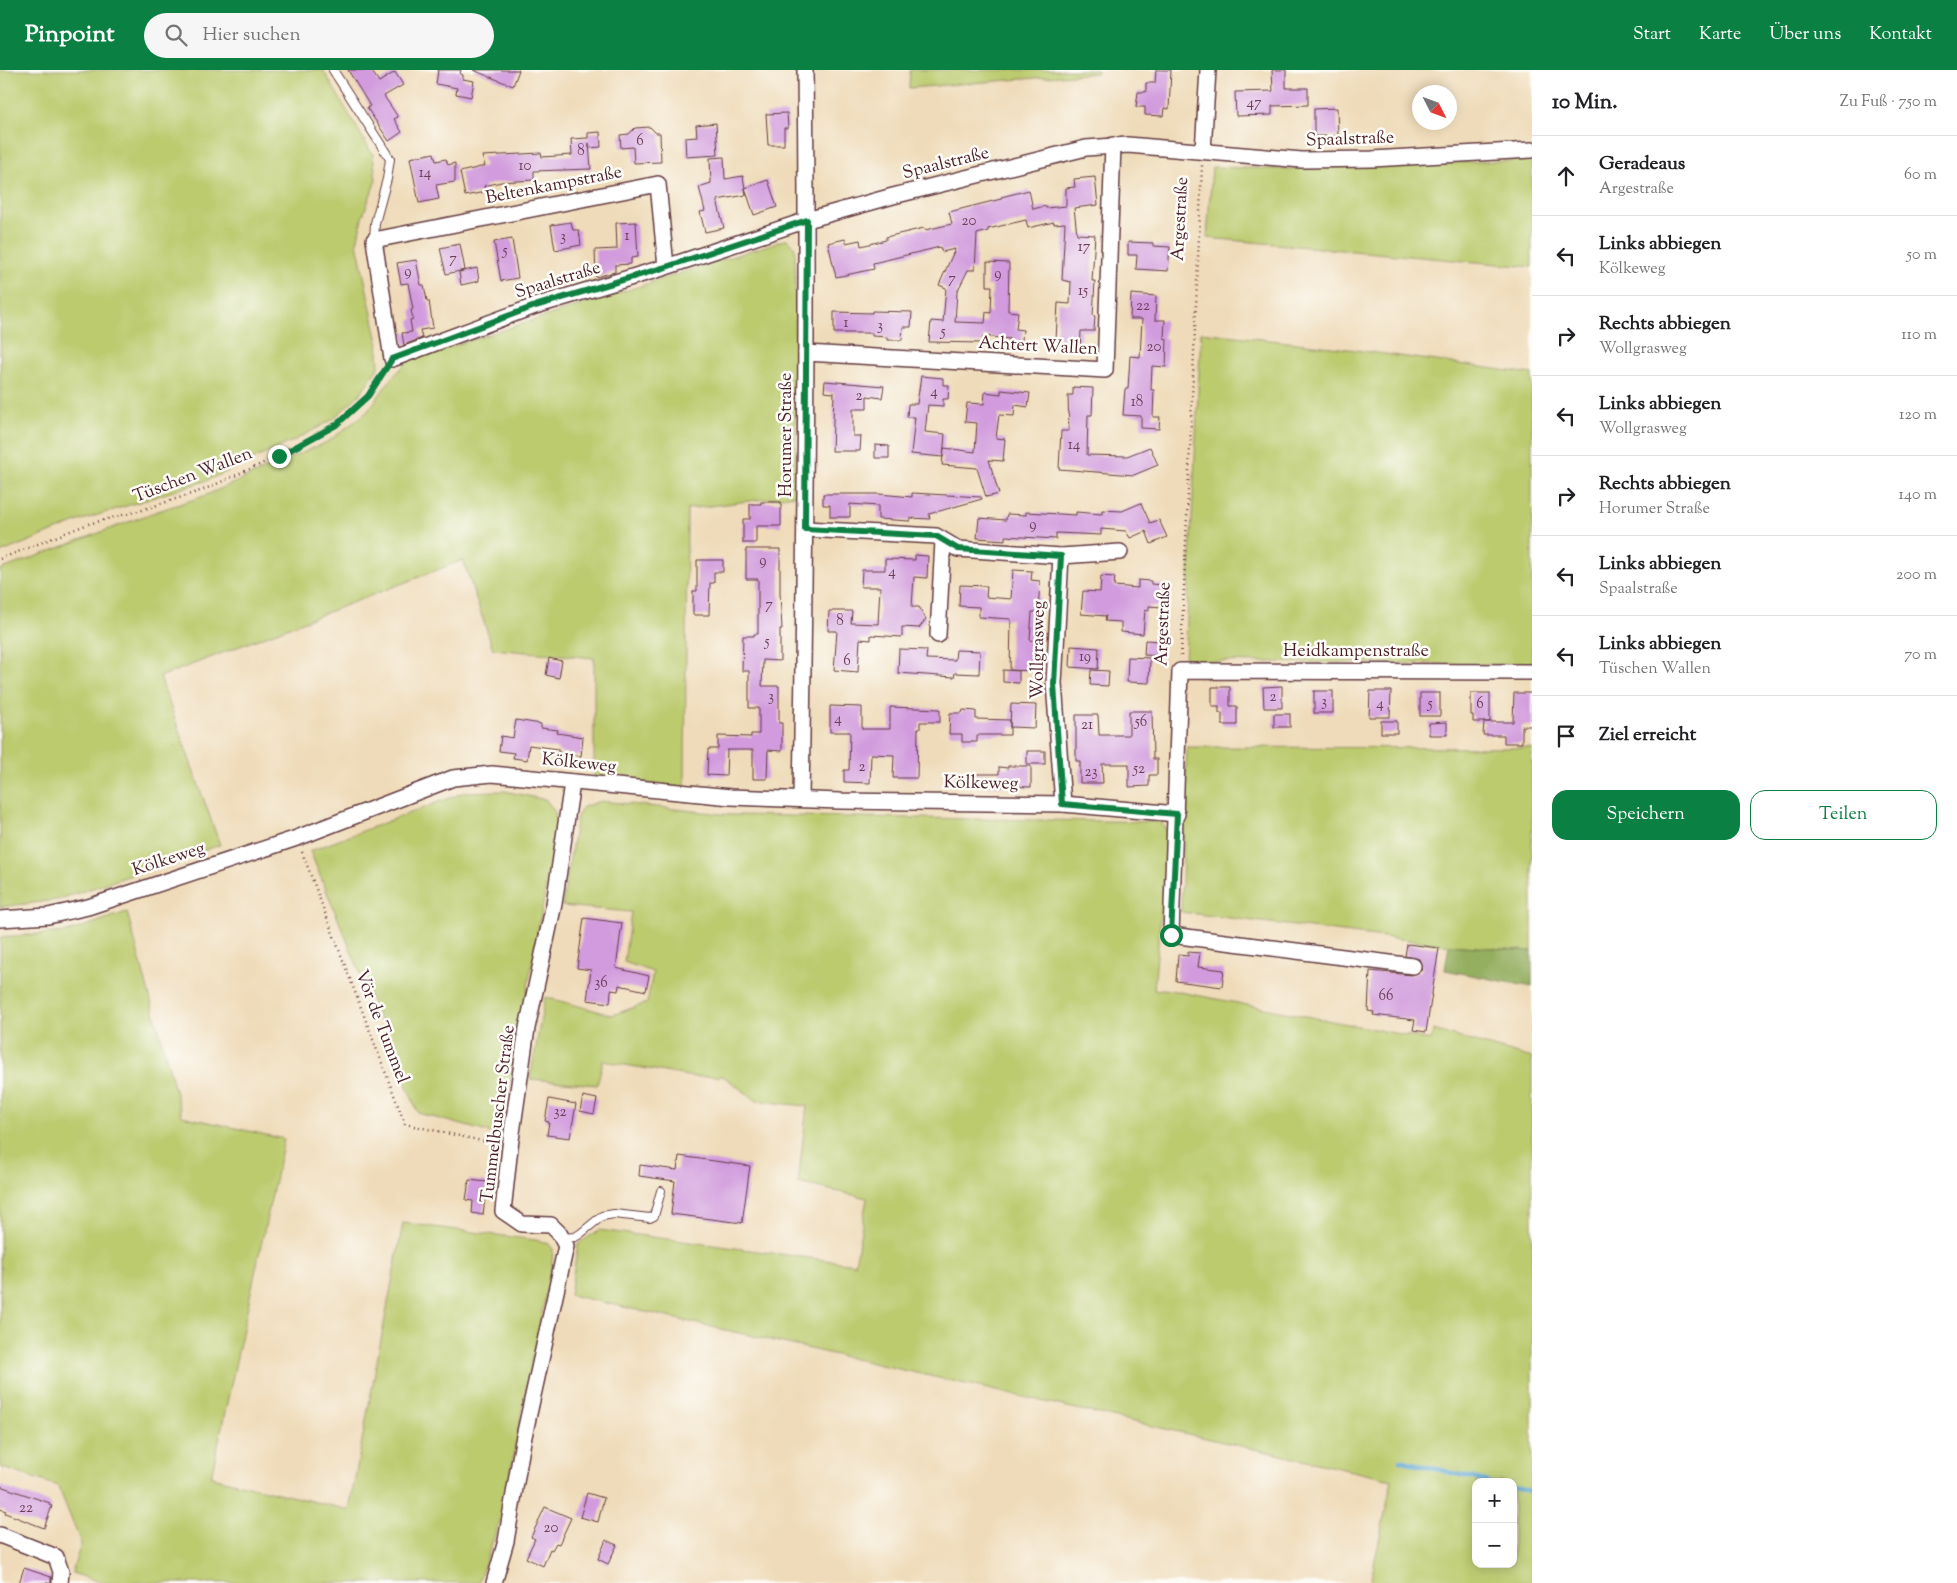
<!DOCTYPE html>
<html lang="de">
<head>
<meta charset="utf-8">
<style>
	:root { --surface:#fff; --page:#f6f6f6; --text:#202124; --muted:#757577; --line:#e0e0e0; --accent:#0b8043 }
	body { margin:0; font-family:"Sorts Mill Goudy",serif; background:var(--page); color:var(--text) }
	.controls { position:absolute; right:15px; bottom:15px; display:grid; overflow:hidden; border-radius:10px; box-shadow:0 2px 12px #0003 }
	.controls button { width:45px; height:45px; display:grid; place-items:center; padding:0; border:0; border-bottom:1px solid var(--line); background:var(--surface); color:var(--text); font:25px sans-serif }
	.compass { position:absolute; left:1412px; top:15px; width:45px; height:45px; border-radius:50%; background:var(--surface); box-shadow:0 2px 12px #0003; rotate:132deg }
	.stop { position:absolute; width:15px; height:15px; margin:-11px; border:4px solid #0b8043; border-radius:50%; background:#fff }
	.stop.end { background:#0b8043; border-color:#fff; box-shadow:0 1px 5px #0008 }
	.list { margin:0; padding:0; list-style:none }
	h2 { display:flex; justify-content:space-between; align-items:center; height:65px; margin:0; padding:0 20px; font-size:21px }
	h2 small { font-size:16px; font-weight:400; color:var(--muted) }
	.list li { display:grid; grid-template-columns:32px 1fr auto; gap:15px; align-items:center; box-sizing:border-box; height:80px; padding:0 20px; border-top:1px solid var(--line) }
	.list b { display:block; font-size:19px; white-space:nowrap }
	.list p { margin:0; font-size:16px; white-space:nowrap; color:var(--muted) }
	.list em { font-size:16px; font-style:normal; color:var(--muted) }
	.actions { display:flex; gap:10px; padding:15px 20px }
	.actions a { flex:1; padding:11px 0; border:1px solid var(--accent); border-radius:15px; text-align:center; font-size:18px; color:var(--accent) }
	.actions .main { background:var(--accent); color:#fff }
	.icon { flex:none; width:28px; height:28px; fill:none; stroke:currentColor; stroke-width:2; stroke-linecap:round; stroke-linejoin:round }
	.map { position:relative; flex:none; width:1532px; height:1513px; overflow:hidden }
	header { display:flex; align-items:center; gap:30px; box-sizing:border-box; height:70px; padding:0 25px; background:var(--accent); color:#fff }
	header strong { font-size:24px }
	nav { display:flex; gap:28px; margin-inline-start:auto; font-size:18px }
	.search { width:350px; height:45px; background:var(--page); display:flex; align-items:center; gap:12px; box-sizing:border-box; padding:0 18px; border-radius:28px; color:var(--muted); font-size:19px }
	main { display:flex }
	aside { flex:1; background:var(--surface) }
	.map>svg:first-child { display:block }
</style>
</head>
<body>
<header>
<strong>Pinpoint</strong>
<div class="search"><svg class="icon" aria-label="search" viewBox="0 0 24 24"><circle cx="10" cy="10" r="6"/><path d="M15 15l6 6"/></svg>Hier suchen</div>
<nav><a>Start</a><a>Karte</a><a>Über uns</a><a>Kontakt</a></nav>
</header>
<main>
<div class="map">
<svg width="1532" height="1513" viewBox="0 0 1532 1513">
	<rect width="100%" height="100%" fill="#fdfcf7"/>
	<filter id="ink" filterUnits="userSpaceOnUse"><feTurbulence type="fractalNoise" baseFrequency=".02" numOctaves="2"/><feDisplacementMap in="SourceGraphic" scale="10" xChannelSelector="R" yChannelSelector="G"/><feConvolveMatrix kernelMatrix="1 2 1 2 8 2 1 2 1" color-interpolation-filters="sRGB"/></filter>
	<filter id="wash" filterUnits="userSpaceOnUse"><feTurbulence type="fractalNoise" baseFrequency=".0096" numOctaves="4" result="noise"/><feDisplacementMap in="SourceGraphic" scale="20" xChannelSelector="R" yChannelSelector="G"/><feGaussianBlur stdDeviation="1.12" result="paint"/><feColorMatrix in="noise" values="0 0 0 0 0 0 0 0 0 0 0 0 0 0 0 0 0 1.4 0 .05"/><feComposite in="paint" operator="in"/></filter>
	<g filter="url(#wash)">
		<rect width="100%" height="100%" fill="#efdbb9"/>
		<!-- green -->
		<g fill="#bbcb6e" stroke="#82754c" fill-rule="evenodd">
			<polygon points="0,0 323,0 373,85 376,110 362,148 357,173 377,268 379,297 359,325 332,350 295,370 208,410 79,451 0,483"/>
			<polygon points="910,0 1098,0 1098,3 909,18"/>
			<polygon points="1532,90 1532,197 1207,168 1212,97 1279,99"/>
			<polygon points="787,169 795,177 796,425 687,439 685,718 594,707 594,588 493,579 463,490 160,607 220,775 57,830 0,837 0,500 155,442 204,426 329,371 367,342 391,309 409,290"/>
			<polygon points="1201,262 1348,279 1532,304 1532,595 1185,591"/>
			<polygon points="1187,677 1532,678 1532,881 1449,875 1181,842"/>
			<polygon points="505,721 546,730 555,742 557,757 502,1058 495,1064 418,1043 310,781 465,722"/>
			<path d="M 601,731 L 731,745 L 1161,752 L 1168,762 L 1154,920 L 1164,919 L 1431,970 L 1433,960 L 1532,988 L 1532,1513 L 1370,1513 L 1392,1410 L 570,1225 L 578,1174 L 599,1160 L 855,1194 L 867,1128 L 798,1113 L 807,1036 L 757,1031 L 723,1006 L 693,1007 L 603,991 L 597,1015 L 530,1009 L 545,927 L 612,945 L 647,933 L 653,902 L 624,892 L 631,842 L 562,836 L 577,747 L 583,737 ZM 1476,1412 L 1513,1412 L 1513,1494 L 1476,1494 Z"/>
			<polygon points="127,842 182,1046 284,1069 211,1407 349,1440 403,1153 535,1170 548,1173 553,1179 552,1195 522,1340 504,1439 478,1513 104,1513 72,1503 81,1473 58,1416 0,1397 0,867 67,862"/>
		</g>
		<!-- forest -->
		<polygon fill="#94af61" stroke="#6f6746" points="1449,875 1532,881 1532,917 1445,900"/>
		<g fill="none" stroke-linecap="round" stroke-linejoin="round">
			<!-- stream -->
			<g stroke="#5ca5d3" stroke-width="4.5">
				<polyline points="1400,1390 1489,1412"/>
				<polyline points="1513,1418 1532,1422"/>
			</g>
		</g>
		<g id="blocks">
			<!-- building -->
			<g fill="#d19bdd">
				<polygon points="348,0 371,0 379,12 395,2 403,15 384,26 398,47 394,49 402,62 389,71 367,38 370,36"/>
				<polygon points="438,0 461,0 460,4 463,5 463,9 474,11 471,27 456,24 457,18 436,14"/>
				<polygon points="473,0 519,0 513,16"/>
				<polygon points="1156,0 1171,0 1169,39 1164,38 1163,46 1145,45 1145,37 1136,37 1138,22 1146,22 1146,13 1155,13"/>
				<polygon points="1272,0 1286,0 1286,18 1308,18 1308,35 1272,36 1272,45 1236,46 1235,22 1273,21"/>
				<polygon points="1337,38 1338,66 1314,66 1314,39"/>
				<polygon points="787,43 788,58 784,58 784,75 768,75 766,44"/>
				<polygon points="716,53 718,85 686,87 685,68 697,67 696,55"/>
				<polygon points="650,57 656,63 660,63 661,92 634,93 633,77 621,78 620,65 629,64 635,58"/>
				<polygon points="600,62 601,77 589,78 589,73 591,99 534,101 534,110 501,112 484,116 485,122 465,126 460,102 485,96 482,86 541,83 542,87 572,85 571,69 588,68 588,63"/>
				<polygon points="434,83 436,91 446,89 448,95 455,93 455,112 436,115 439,129 419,133 410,88"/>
				<polygon points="724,87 725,109 743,106 746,125 717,130 724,158 705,162 700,142 705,141 699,117 711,113 710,88"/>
				<polygon points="1095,107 1098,135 1074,138 1077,164 1095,165 1092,211 1095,211 1093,246 1095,246 1094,261 1081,261 1080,280 1059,278 1060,270 1056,270 1058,233 1070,234 1071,212 1062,210 1065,153 1054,154 1054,152 1028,158 1026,150 988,159 988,161 977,164 975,200 968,200 957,222 955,252 985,253 986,242 991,243 992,216 987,216 987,192 1009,193 1008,241 1018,242 1016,259 1023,260 1021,280 1009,279 1010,269 983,266 982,273 929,272 931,251 943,252 946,218 939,215 955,179 942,182 940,177 873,193 874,199 836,207 828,173 845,169 846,173 860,170 861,176 886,170 886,167 924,158 925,160 952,154 949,142 1001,129 1001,127 1029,120 1033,139 1045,136 1046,138 1066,136 1066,118 1075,117 1074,109"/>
				<polygon points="768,110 777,137 754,145 745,118"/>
				<polygon points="571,152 573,160 579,160 581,175 555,180 551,155"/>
				<polygon points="636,152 638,187 631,188 631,194 615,195 615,202 596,207 595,180 617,179 616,153"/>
				<polygon points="512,169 518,208 501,211 494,172"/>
				<polygon points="1128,172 1153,173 1153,176 1170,177 1168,201 1136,199 1137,185 1128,185"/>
				<polygon points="460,174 465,200 446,204 440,178"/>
				<polygon points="416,190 421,215 424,215 427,231 429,231 433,258 420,260 422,268 404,275 402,263 412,262 410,250 413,249 411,240 413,239 408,213 401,214 397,193"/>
				<polygon points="477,198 479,211 461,215 459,202"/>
				<polygon points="1131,224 1156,226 1155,250 1165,250 1164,268 1167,269 1166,297 1152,296 1151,320 1154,320 1153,347 1160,347 1159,359 1141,358 1141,346 1123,345 1125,319 1128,319 1130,286 1140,287 1142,249 1130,249"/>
				<polygon points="872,241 912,242 911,257 903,257 902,270 887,270 887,267 872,266 872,263 834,263 834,242 872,243"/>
				<polygon points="921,306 943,308 943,315 949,315 948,329 943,329 943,336 928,335 925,362 945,364 943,387 911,384 915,347 907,347 908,334 917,334"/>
				<polygon points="825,311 884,316 882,328 867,326 867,339 853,339 853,366 861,366 860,381 832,381 834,323 824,322"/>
				<polygon points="1073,317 1093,318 1092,345 1088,345 1087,385 1127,386 1150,377 1158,395 1134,405 1059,399 1061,361 1069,361 1068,325 1073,325"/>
				<polygon points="1001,320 1030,323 1028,337 1015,335 1014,346 999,345 996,368 1005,369 1003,391 989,390 999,424 986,427 977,398 942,395 944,378 975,382 977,353 965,352 967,333 984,334 985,322 1001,324"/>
				<polygon points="875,375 889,376 889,388 875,388"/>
				<polygon points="912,423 981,427 982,429 929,444 930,449 910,448 910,451 878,449 878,436 850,434 850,447 830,447 830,435 823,435 823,424 879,424 912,427"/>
				<polygon points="761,432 781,432 781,456 756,456 756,473 743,473 743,449 750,449 750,434 761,434"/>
				<polygon points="1141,433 1150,453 1159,450 1167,467 1151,474 1146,461 1130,468 1126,461 1101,459 1101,465 1056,463 1056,469 1005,466 1005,470 977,468 979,448 1006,450 1007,444 1026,445 1026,442 1076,445 1076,442 1102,444 1102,440 1122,441"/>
				<polygon points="746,479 780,479 780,523 782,559 780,559 780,591 763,590 762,616 779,616 779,653 782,653 782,681 768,680 767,709 753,709 753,680 727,680 726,706 707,705 708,679 718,679 718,666 751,667 751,664 759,664 759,638 749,638 749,601 742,601 743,566 754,566 754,564 758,564 758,509 746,509"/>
				<polygon points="915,485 928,486 927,508 914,507 912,537 919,537 926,549 919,558 902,557 902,567 871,565 871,570 860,569 858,602 834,600 837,561 828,561 829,541 852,541 851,553 878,554 880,517 861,517 862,500 885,500 885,489 915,490"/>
				<polygon points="697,490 723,490 723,502 714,502 714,513 710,513 709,545 693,545 693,521 697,521"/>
				<polygon points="1013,500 1032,501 1031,510 1040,511 1038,542 1032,542 1030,570 1036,571 1035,601 1010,600 1011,549 979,547 979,537 959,536 960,515 987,516 986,527 1011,529"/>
				<polygon points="1101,506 1115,507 1114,516 1138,518 1138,510 1151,511 1151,514 1163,515 1162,537 1149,536 1149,541 1145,540 1143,564 1121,562 1121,552 1105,551 1106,546 1081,544 1083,521 1100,522"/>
				<polygon points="1145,570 1162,571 1161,586 1144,585"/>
				<polygon points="1071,576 1099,578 1098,599 1070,597"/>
				<polygon points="899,579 927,580 926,589 955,590 956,580 980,581 979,604 955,603 954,607 898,603"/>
				<polygon points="1128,587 1150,588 1149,613 1127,612"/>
				<polygon points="549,588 562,591 559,608 546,605"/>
				<polygon points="1003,600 1019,601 1019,613 1003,612"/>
				<polygon points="1091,600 1109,601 1108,616 1090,615"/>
				<polygon points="1282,616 1282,638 1264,638 1263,617"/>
				<polygon points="1212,617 1230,617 1230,636 1237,636 1237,655 1222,655 1222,643 1219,643 1219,636 1212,636"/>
				<rect x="1314" y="621" width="19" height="22"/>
				<polygon points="1370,621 1391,621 1390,647 1369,647"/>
				<rect x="1420" y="623" width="20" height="23"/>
				<polygon points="1471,623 1490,623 1490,652 1473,652 1473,645 1471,645"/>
				<polygon points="1514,623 1532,623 1532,656 1522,656 1522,673 1504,673 1504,665 1483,665 1484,652 1513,652"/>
				<polygon points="1011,634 1036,635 1035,658 1010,657"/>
				<polygon points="830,636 862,637 862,659 890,659 890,637 940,639 940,652 920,652 920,659 918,659 917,708 893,708 894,685 871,684 870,713 844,712 844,700 849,700 850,662 830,662"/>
				<polygon points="963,640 976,641 976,649 1010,650 1010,665 977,665 977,672 962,672 962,664 949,664 950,643 962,643"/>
				<polygon points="1129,641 1152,641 1153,689 1157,689 1157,705 1149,705 1149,716 1129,717 1129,694 1102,694 1103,713 1080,713 1080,691 1076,691 1076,645 1098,645 1099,665 1129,665"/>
				<rect x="1274" y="644" width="16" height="13"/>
				<polygon points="516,650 541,654 541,658 558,660 557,663 583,667 581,686 558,682 558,679 529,675 527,690 513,688 514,683 499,681 501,666 513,668"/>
				<rect x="1381" y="651" width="16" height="12"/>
				<polygon points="1447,652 1447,665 1429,665 1429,653"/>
				<rect x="1027" y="681" width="18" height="13"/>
				<polygon points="1008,696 1031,696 1031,717 973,715 973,704 999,704 999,697 1008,698"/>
				<polygon points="584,848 622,853 616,898 649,906 646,921 619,915 618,921 611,920 610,933 587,930 591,900 577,898"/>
				<polygon points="1407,874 1439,878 1426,962 1413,960 1415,950 1373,945 1374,942 1368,941 1370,901 1412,905 1421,901 1422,897 1419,889 1405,886"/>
				<polygon points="1188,882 1200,883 1198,897 1224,900 1222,917 1176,911 1178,885 1188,886"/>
				<polygon points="583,1026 597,1029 594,1044 580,1041"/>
				<polygon points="549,1029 576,1034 570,1068 547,1065 549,1052 545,1051"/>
				<polygon points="679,1086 750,1096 742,1153 671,1144 675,1111 639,1106 640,1095 677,1100"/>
				<polygon points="469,1110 487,1112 483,1145 472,1143 473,1131 466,1130"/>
				<polygon points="0,1416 50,1433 49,1435 52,1436 44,1458 5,1443 6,1441 0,1439"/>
				<polygon points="587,1423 604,1428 598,1452 580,1447"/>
				<polygon points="545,1437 571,1448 559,1474 556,1473 552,1480 550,1479 543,1496 526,1488 535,1469 531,1467"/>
				<polygon points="606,1470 617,1475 608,1494 598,1489"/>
				<polygon points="24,1498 51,1507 51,1513 19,1513"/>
			</g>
		</g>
	</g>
	<g filter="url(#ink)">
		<use href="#blocks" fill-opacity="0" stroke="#633b40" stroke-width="1"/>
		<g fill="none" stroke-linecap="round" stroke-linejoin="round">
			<defs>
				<g id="service">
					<polyline points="333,0 390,89 387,109 375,153 374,170"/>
					<polyline points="562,1168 575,1167 580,1164 602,1146 614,1144 650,1148 654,1146 661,1121"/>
				</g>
				<g id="minor">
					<polyline points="1203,81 1208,0"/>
					<polyline points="666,197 658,114 374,170 392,289 535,236 666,197 807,150 893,126 1086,78 1128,75 1302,90 1372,89 1532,80"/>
					<polyline points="806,283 1105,300 1113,75"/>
					<polyline points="805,459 936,466 958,479 1061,486 1054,613 1063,734"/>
					<polyline points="1061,486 1120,482"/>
					<polyline points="938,565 943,471"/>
					<path d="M 801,729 C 805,486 808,243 805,0"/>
					<polyline points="0,849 48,846 88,837 297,768 453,708 492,704 731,727 840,731 1063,734 1177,744"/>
					<polyline points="1413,896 1171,865 1180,601 1532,602"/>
					<polyline points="0,1465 56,1487 61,1502 60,1513"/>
					<polyline points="494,1513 506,1471 523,1371 566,1176 559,1163 551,1155 522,1154 503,1141 510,1077 527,958 554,834 572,713"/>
				</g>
			</defs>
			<!-- service casing -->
			<use href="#service" stroke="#633b40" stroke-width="10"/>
			<!-- minor casing -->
			<use href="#minor" stroke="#633b40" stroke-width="18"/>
			<!-- path -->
			<g stroke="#633b40" stroke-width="2.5" stroke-dasharray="1 4" stroke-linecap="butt">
				<polyline points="0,489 88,454 142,440 203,420 279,386 336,355 367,326 384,301"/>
				<polyline points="1181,586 1202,95"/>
				<polyline points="302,782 405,1054 496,1074"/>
			</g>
			<!-- service -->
			<use href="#service" stroke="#fff" stroke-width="8"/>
			<!-- minor -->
			<use href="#minor" stroke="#fff" stroke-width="15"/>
		</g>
	</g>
	<g fill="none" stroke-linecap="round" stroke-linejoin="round" filter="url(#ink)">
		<!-- route -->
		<polyline stroke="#0b8043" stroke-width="6" points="279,386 336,355 368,326 392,289 535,236 666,197 807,150 805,459 936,466 958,479 1061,486 1054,614 1062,734 1177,744 1171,865"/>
	</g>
	<g text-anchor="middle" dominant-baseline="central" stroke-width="5" stroke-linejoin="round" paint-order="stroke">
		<!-- number labels -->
		<g font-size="15" fill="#6c3e58">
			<text x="1254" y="33">47</text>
			<text x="640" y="71">6</text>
			<text x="581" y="81">8</text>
			<text x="525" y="96">10</text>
			<text x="425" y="103">14</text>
			<text x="969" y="151">20</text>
			<text x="627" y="166">1</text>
			<text x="563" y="167">3</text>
			<text x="1084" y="177">17</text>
			<text x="505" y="181">5</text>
			<text x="453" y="189">7</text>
			<text x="408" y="202">9</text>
			<text x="998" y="204">9</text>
			<text x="952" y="209">7</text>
			<text x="1083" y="221">15</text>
			<text x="1143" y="236">22</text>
			<text x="846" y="253">1</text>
			<text x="880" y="256">3</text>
			<text x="943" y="262">5</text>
			<text x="1154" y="277">20</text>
			<text x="934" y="322">4</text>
			<text x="859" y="326">2</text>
			<text x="1137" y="332">18</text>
			<text x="1074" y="375">14</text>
			<text x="1033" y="455">9</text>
			<text x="763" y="491">9</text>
			<text x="892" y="502">4</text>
			<text x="769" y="535">7</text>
			<text x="840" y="551">8</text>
			<text x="767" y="572">5</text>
			<text x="1085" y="587">19</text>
			<text x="847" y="591">6</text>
			<text x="771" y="627">3</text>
			<text x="1273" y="627">2</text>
			<text x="1324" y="632">3</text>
			<text x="1380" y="634">4</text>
			<text x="1430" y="634">5</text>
			<text x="1480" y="634">6</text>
			<text x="838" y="649">4</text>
			<text x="1141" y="652">56</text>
			<text x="1087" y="655">21</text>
			<text x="862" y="697">2</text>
			<text x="1139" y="699">52</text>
			<text x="1091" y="702">23</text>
			<text x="601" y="913">36</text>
			<text x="1386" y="926">66</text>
			<text x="560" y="1042">32</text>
			<text x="26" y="1438">22</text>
			<text x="551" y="1458">20</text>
		</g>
		<!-- street labels -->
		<g font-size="18" fill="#4a1f2b" stroke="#fdfcf7">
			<text transform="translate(1350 70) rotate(-2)">Spaalstraße</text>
			<text transform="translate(946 94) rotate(-14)">Spaalstraße</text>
			<text transform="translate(554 116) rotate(-11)">Beltenkampstraße</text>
			<text transform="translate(1181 149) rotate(-87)">Argestraße</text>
			<text transform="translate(558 211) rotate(-17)">Spaalstraße</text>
			<text transform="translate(1038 277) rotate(3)">Achtert Wallen</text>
			<text transform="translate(787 365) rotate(-90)">Horumer Straße</text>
			<text transform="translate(193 406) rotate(-21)">Tüschen Wallen</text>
			<text transform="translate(1164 554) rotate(-88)">Argestraße</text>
			<text transform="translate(1039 580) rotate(-89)">Wollgrasweg</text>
			<text x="1356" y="582">Heidkampenstraße</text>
			<text transform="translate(579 694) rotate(6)">Kölkeweg</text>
			<text transform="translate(981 714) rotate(1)">Kölkeweg</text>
			<text transform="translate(169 790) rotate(-18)">Kölkeweg</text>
			<text transform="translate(381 957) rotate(69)">Vör de Tummel</text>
			<text transform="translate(499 1044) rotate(-83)">Tummelbuscher Straße</text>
		</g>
	</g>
</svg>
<div class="controls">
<button>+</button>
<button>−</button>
</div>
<svg class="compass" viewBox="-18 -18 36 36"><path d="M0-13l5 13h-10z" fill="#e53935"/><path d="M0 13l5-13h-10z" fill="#757577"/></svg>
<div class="stop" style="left:1171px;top:865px"></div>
<div class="stop end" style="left:279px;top:386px"></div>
</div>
<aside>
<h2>10 Min.<small>Zu Fuß · 750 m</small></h2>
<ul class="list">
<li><svg class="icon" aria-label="ahead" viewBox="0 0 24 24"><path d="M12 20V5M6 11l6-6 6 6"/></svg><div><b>Geradeaus</b><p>Argestraße</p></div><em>60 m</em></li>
<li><svg class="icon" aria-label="left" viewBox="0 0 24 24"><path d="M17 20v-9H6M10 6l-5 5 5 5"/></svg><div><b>Links abbiegen</b><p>Kölkeweg</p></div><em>50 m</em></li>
<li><svg class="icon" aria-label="right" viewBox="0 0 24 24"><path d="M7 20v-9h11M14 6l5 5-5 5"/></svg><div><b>Rechts abbiegen</b><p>Wollgrasweg</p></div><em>110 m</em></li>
<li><svg class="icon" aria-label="left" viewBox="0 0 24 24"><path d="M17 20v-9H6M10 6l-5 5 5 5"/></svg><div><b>Links abbiegen</b><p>Wollgrasweg</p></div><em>120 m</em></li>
<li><svg class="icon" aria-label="right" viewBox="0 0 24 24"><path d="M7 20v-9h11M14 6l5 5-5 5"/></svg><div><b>Rechts abbiegen</b><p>Horumer Straße</p></div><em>140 m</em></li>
<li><svg class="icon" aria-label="left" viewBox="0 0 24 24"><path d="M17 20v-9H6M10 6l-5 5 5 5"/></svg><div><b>Links abbiegen</b><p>Spaalstraße</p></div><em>200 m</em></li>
<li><svg class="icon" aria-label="left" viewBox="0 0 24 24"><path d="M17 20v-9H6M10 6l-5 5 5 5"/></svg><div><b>Links abbiegen</b><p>Tüschen Wallen</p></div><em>70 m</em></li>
<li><svg class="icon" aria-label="arrive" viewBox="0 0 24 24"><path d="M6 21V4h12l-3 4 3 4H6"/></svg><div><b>Ziel erreicht</b></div></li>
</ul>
<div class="actions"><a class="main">Speichern</a><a>Teilen</a></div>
</aside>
</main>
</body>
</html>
